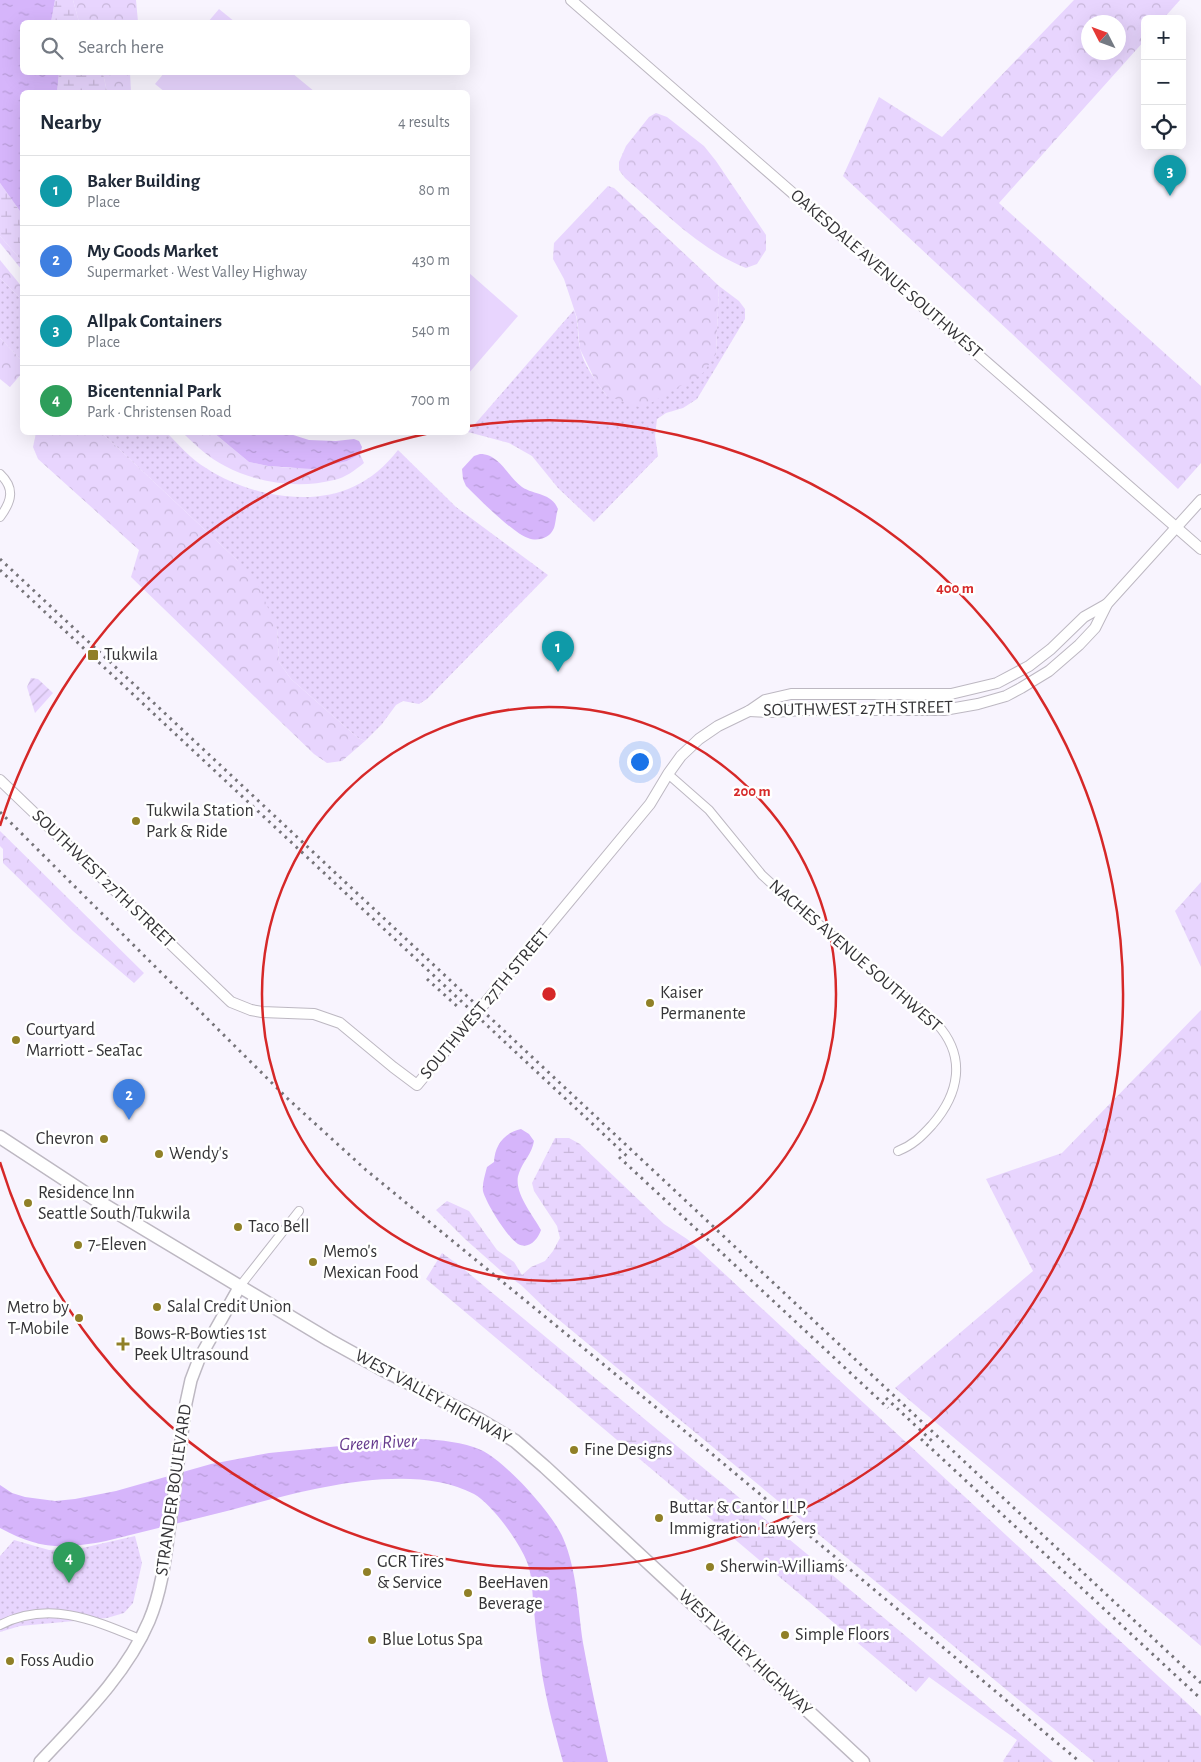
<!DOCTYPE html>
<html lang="en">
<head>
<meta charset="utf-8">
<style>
	:root { --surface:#fff; --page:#f6f6f7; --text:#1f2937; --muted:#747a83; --line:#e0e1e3; --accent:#2563eb }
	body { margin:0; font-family:"Alegreya Sans",sans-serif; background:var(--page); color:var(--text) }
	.controls { position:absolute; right:15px; top:15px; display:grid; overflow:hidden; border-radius:8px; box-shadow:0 5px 20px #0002 }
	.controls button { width:45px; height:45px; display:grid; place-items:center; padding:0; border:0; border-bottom:1px solid var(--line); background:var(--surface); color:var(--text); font:25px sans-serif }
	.compass { position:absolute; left:1081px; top:15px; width:45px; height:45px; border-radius:50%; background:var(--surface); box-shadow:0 5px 20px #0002; rotate:312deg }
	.you { position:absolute; left:639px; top:761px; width:18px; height:18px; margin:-12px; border:4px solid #fff; border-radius:50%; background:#1a73e8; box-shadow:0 0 0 8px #1a73e833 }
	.badge { display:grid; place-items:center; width:32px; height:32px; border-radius:50%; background:var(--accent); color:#fff; font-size:16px; font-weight:700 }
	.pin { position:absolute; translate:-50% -41px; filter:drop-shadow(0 1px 2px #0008) }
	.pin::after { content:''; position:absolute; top:26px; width:18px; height:15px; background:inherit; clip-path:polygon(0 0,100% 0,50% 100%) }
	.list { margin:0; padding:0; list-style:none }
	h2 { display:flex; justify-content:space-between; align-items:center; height:65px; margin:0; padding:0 20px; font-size:21px }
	h2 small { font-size:16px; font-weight:400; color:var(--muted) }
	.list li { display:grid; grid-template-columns:32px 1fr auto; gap:15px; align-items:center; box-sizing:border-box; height:70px; padding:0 20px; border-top:1px solid var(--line) }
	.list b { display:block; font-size:19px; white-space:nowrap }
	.list p { margin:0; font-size:16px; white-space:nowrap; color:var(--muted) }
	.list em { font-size:16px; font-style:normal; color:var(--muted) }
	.icon { flex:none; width:28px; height:28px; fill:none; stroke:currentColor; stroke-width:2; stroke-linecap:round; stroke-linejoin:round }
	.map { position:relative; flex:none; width:1201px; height:1762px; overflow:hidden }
	.search { position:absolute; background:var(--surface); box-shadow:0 5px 20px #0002; left:20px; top:20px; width:450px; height:55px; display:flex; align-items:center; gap:12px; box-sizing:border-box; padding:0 18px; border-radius:8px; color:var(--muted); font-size:19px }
	.panel { position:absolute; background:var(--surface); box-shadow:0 5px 20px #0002; left:20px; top:90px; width:450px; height:345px; border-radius:8px }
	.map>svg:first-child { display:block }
</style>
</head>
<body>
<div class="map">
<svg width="1201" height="1762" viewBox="0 0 1201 1762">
	<defs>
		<pattern id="grass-dots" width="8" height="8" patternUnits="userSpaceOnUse" patternTransform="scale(1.25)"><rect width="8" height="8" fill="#e8d5fe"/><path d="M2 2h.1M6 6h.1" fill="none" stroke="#c8b7da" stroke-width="1.8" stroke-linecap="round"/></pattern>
		<pattern id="forest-crowns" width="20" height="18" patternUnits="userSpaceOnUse" patternTransform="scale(1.25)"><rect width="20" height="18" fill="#e8d5fe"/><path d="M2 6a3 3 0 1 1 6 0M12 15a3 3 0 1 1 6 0" fill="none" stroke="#c8b7da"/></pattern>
		<pattern id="wetland-marsh" width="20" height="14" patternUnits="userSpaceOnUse" patternTransform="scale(1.25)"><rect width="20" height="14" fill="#e8d5fe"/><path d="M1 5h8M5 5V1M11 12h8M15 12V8" fill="none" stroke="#c8b7da"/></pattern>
		<pattern id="garden-furrows" width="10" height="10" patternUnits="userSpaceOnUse" patternTransform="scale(1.25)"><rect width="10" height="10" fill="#e8d5fe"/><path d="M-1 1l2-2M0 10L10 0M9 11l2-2" fill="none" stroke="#c8b7da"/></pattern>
		<pattern id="water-ripples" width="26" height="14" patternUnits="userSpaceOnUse" patternTransform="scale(1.25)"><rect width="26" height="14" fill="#d6b5fb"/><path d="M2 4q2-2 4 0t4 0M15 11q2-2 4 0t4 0" fill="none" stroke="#b89cd8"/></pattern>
	</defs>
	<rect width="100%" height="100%" fill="#f8f4fe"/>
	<!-- grass -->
	<g fill="url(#grass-dots)">
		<polygon points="0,278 22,300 22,361 0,338"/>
		<path d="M 719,286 L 739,301 L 745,309 L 745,319 L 697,399 L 683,408 L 666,413 L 657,419 L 655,436 L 658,456 L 594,522 L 558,488 L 532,456 L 509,443 L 468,432 L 574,310 C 579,322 577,335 580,348 C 583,364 597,383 607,396 L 716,354 Z"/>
		<path d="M 102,433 L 167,433 C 179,445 191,459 206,468 C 224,480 245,488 266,493 C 319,504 364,494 398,450 L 456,507 L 548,575 L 427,699 L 419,704 L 403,701 L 396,705 L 382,724 L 365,741 L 358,738 L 291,679 L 279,662 L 277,629 L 237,560 Z"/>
		<polygon points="135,1536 142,1563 133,1603 124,1613 107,1618 20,1626 0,1632 0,1556 14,1540 49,1550 78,1549"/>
	</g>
	<!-- forest -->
	<g fill="url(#forest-crowns)" fill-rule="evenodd">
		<polygon points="73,0 136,0 138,22 79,22"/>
		<path d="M 1074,0 L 1180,0 L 1163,19 L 1145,19 L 1145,40 L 999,203 L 1201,386 L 1201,463 L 1178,489 L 843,176 L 879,97 L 942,137 ZM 1088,22 L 1118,22 L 1118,52 L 1088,52 Z"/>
		<polygon points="103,73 130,73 131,92 107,92"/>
		<path d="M 656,113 L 667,117 L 704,146 L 716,161 L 766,235 L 766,250 L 757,264 L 746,268 C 700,250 662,210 625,178 L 619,170 L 619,162 L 626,146 L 649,117 Z"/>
		<polygon points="608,186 614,188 719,286 716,354 703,373 642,408 607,396 595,380 580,349 577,318 564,279 553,259 554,243"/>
		<polygon points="0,236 22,261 22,270 0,243"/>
		<polygon points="0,260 22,287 22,300 0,278"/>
		<polygon points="0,338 22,361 22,373 10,387 0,379"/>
		<polygon points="36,433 102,433 237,560 259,587 277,629 279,662 291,679 358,738 365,741 342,761 327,763 314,754 131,577 139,550 38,459 33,447"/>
		<path d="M 183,433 L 214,433 L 249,462 L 268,466 L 291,468 L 347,461 L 360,454 L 364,463 C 355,470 345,478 334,480 C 298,489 257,483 225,466 C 209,458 195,445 183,433 Z"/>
		<polygon points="0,831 144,973 134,983 73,931 3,863 3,849 0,846"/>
		<polygon points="1201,882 1201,967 1175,911"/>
		<polygon points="1201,1010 1201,1646 895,1388 1033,1271 986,1179 1062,1153"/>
	</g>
	<!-- wetland -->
	<g fill="url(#wetland-marsh)">
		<polygon points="55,0 73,0 79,22 51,22"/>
		<polygon points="59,73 103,73 107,92 57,92"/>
		<polygon points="0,183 22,214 22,261 0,236"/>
		<polygon points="555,1138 569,1138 580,1144 664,1224 687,1239 1201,1716 1201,1762 1094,1762 547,1310 521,1285 500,1270 465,1239 436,1210 447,1201 469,1211 497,1250 514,1262 522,1275 531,1267 545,1261 553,1251 560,1238 557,1226 534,1191 532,1183"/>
		<polygon points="442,1253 460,1266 913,1642 1053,1762 1004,1762 1003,1761 1017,1740 929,1677 916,1692 426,1279"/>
	</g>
	<!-- garden -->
	<polygon fill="url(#garden-furrows)" points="31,678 38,679 53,693 35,713 27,687"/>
	<!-- pitch -->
	<g fill="#e8d5fe">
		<polygon points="219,9 235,22 208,22"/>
		<polygon points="164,73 292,73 315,92 165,92 155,84"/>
		<polygon points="468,272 518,316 468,374"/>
	</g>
	<!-- water -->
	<g fill="url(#water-ripples)">
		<polygon points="0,0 55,0 51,22 22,22 22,72 59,73 57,92 22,92 22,214 0,183"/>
		<polygon points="214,433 287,433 309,440 336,441 354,439 359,441 362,447 360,454 347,461 312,469 268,466 249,462"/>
		<path d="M 480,454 C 500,454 507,476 522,487 C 534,495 552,493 558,509 C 556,514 556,522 554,528 C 550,538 538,542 528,538 C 514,534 478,498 466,486 L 463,479 L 462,469 L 474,456 Z"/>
		<path d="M 521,1129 L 529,1134 L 534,1141 C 532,1154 523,1161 519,1173 C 512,1191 533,1215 541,1230 C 538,1239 529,1250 518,1244 C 507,1237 486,1203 483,1191 C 482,1184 485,1175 487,1167 L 494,1162 C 495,1145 504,1133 521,1129 Z"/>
		<path d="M 421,1439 C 441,1440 463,1442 481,1450 C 505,1461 553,1514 563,1538 C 577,1570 578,1609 583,1643 C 590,1683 599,1722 608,1762 L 563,1762 C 553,1726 543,1689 539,1652 C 537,1638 535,1624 534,1610 C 532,1595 533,1577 527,1562 C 520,1543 492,1504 474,1494 C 407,1459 296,1493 227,1511 C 187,1521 146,1531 106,1541 C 63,1549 40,1550 0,1528 L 0,1485 L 12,1493 L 25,1497 L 55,1501 L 75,1499 L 116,1491 L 211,1464 L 269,1453 L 391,1441 Z"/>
	</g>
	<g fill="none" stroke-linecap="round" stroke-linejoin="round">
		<defs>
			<g id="minor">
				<path d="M 0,474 C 15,488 12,501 0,517"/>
				<path d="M 668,774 L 709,810 L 762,875 L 774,886 L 937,1024 C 967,1057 959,1094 932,1125 C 921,1137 913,1145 898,1151"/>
				<polyline points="240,1286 299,1211"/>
				<path d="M 0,1625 C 49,1600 94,1620 140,1639"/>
			</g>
			<g id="tertiary">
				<polyline points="571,0 1201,549"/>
				<polyline points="749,711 773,712 803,710 944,710 978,704 1006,696 1021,688 1049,671 1079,645 1095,628 1107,604 1201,500"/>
				<polyline points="0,780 231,1002 251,1010 262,1012 314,1014 340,1023 393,1067 417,1085 650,804 668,774 681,756 699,739 718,726 749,711 765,700 791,694 951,694 997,683 1029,666 1051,649 1084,617 1107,604"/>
			</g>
			<path id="secondary" d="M 40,1762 C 80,1719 126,1675 149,1621 C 163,1588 166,1551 171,1516 C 176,1478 181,1440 186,1403 L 191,1380 L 199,1359 L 240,1286"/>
			<polyline id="primary" points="0,1137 96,1200 329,1340 378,1367 480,1420 515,1441 545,1467 863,1762"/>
		</defs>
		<!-- minor casing -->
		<use href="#minor" stroke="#bdb8c2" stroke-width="10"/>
		<!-- tertiary casing -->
		<use href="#tertiary" stroke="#bdb8c2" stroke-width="12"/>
		<!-- secondary casing -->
		<use href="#secondary" stroke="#bdb8c2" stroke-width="14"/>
		<!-- primary casing -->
		<use href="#primary" stroke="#bdb8c2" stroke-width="15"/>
		<!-- minor -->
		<use href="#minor" stroke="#fff" stroke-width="8"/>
		<!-- tertiary -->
		<use href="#tertiary" stroke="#fff" stroke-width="10"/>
		<!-- secondary -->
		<use href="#secondary" stroke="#fff" stroke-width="11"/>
		<!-- primary -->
		<use href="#primary" stroke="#fff" stroke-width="12"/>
		<!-- rail -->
		<g stroke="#767479" stroke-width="3" stroke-dasharray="2.5 5" stroke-linecap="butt">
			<polyline points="0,559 1201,1683"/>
			<polyline points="0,570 630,1159"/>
			<polyline points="0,812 287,1098 366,1170 675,1423 1080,1762"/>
			<polyline points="427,979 458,1007"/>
			<polyline points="619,1157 888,1408"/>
			<polyline points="886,1398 932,1441"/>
			<polyline points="921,1439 1201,1699"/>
		</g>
	</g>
	<!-- distance rings -->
	<g fill="none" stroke="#d62828" stroke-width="2.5">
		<circle cx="549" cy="994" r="287"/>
		<path d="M0 826A574 574 0 0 1 430 433M469 426A574 574 0 1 1 0 1162"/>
	</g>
	<!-- markers -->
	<g fill="#908027" stroke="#fff" stroke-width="2">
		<rect x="87" y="649" width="12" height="12" rx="2.5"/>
		<circle cx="136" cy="821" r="5"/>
		<circle cx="650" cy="1003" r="5"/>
		<circle cx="16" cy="1040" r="5"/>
		<circle cx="104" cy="1139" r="5"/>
		<circle cx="159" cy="1154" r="5"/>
		<circle cx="28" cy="1203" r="5"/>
		<circle cx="238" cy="1227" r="5"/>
		<circle cx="78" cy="1245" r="5"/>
		<circle cx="313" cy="1262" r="5"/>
		<circle cx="157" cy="1307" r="5"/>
		<circle cx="79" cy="1318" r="5"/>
		<path d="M120.5 1336.5h5v5h5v5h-5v5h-5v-5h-5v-5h5z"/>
		<circle cx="574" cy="1450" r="5"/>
		<circle cx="659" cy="1518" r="5"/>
		<circle cx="710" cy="1567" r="5"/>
		<circle cx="367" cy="1572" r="5"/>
		<circle cx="468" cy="1593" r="5"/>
		<circle cx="785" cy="1635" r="5"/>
		<circle cx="372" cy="1640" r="5"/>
		<circle cx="10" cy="1661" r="5"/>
	</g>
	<g text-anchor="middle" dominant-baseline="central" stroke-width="5" stroke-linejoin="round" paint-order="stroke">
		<!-- street labels -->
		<g font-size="18" fill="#353437" stroke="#fff">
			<text transform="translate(886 274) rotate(41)">OAKESDALE AVENUE SOUTHWEST</text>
			<text transform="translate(858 709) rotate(-1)">SOUTHWEST 27TH STREET</text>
			<text transform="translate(103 879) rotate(44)">SOUTHWEST 27TH STREET</text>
			<text transform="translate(855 956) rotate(41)">NACHES AVENUE SOUTHWEST</text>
			<text transform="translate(485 1004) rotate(-50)">SOUTHWEST 27TH STREET</text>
			<text transform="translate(433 1397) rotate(29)">WEST VALLEY HIGHWAY</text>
			<text transform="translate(174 1490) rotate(-82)">STRANDER BOULEVARD</text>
			<text transform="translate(745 1653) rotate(43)">WEST VALLEY HIGHWAY</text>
		</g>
		<!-- poi labels -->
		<g font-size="18" fill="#353437" stroke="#fff" text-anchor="start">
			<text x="104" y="655">Tukwila</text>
			<text x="146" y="811">Tukwila Station<tspan x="146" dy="21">Park &amp; Ride</tspan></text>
			<text x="660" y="993">Kaiser<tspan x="660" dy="21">Permanente</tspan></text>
			<text x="26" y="1030">Courtyard<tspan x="26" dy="21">Marriott - SeaTac</tspan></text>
			<text x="94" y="1139" text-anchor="end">Chevron</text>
			<text x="169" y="1154">Wendy's</text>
			<text x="38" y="1193">Residence Inn<tspan x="38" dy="21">Seattle South/Tukwila</tspan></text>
			<text x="248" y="1227">Taco Bell</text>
			<text x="88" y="1245">7-Eleven</text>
			<text x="323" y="1252">Memo's<tspan x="323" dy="21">Mexican Food</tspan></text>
			<text x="167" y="1307">Salal Credit Union</text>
			<text x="69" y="1308" text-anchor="end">Metro by<tspan x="69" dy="21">T-Mobile</tspan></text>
			<text x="134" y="1334">Bows-R-Bowties 1st<tspan x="134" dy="21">Peek Ultrasound</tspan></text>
			<text x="584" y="1450">Fine Designs</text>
			<text x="669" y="1508">Buttar &amp; Cantor LLP,<tspan x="669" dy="21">Immigration Lawyers</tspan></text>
			<text x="377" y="1562">GCR Tires<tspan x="377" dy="21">&amp; Service</tspan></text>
			<text x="720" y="1567">Sherwin-Williams</text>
			<text x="478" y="1583">BeeHaven<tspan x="478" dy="21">Beverage</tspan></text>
			<text x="795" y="1635">Simple Floors</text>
			<text x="382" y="1640">Blue Lotus Spa</text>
			<text x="20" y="1661">Foss Audio</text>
		</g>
		<!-- water labels -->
		<g font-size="19" font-style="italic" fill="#663b8d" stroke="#fff">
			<text transform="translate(378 1443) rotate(-3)">Green River</text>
		</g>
	</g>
	<circle cx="549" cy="994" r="8" fill="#d62828" stroke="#fff" stroke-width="2.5"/>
	<g font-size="15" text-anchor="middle" font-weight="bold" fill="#d62828" stroke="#fff" stroke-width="5" stroke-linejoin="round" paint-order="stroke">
		<text x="955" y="593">400 m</text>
		<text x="752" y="796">200 m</text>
	</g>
</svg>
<div class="controls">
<button>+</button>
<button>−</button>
<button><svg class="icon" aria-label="locate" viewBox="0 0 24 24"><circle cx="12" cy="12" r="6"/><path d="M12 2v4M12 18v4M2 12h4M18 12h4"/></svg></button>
</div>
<svg class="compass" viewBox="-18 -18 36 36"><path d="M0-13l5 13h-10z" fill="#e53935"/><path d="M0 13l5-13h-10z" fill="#747a83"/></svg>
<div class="you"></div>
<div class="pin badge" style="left:558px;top:672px;background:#0f9aa8">1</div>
<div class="pin badge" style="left:129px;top:1120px;background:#3f7fe0">2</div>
<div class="pin badge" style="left:1170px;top:196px;background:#0f9aa8">3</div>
<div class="pin badge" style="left:69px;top:1583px;background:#2e9e5b">4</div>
<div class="search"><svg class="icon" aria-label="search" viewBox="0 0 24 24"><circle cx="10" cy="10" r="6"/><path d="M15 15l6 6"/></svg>Search here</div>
<section class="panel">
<h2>Nearby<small>4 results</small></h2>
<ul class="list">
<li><span class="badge" style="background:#0f9aa8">1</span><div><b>Baker Building</b><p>Place</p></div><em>80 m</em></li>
<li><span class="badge" style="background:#3f7fe0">2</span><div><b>My Goods Market</b><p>Supermarket · West Valley Highway</p></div><em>430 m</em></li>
<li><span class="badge" style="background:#0f9aa8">3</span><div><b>Allpak Containers</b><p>Place</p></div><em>540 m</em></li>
<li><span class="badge" style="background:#2e9e5b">4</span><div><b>Bicentennial Park</b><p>Park · Christensen Road</p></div><em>700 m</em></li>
</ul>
</section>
</div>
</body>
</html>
